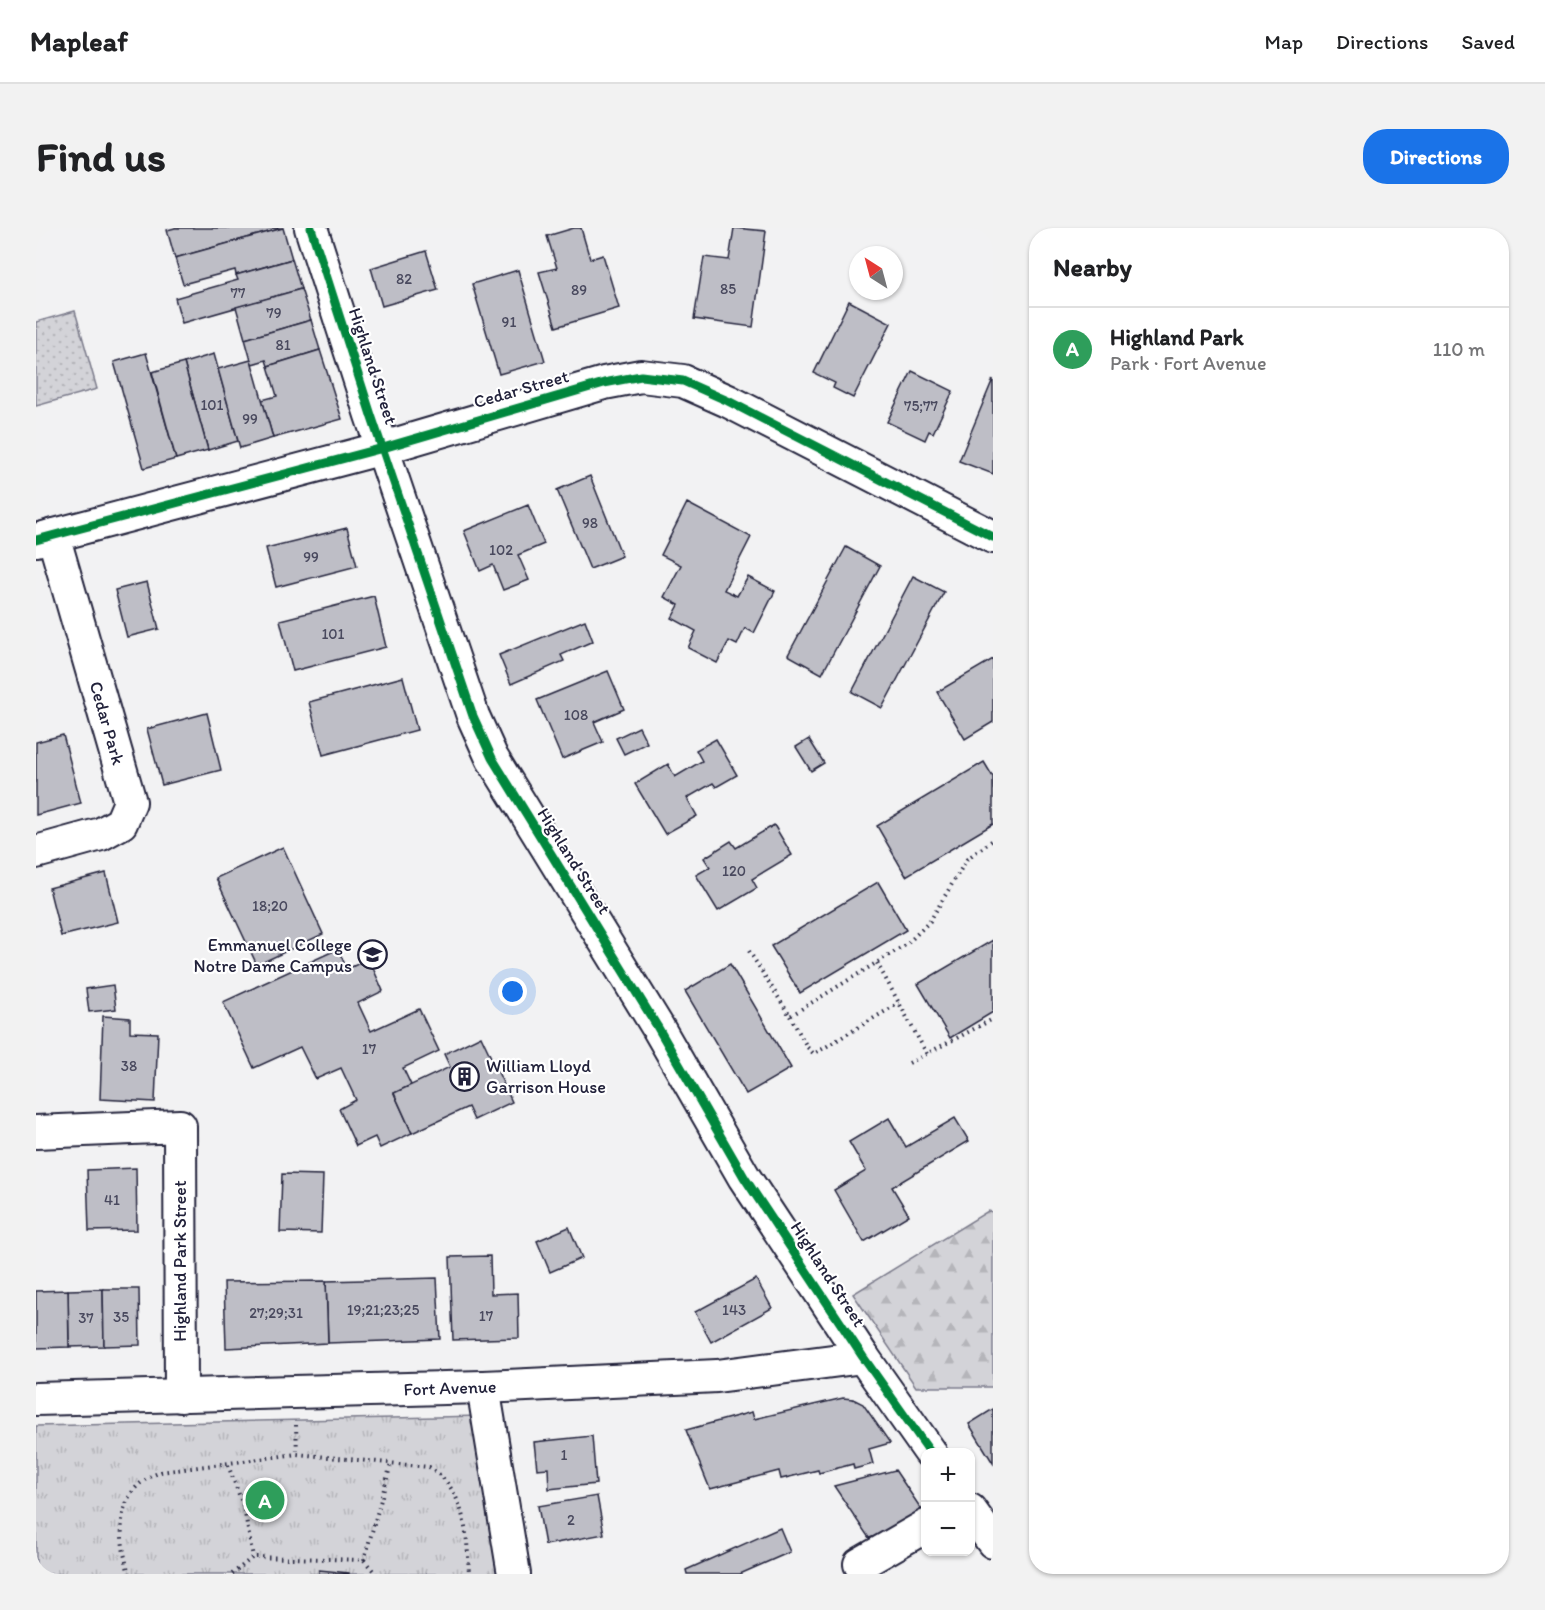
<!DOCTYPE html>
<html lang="en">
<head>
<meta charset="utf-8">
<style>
	:root { --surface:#fff; --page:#f2f2f2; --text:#202124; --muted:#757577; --line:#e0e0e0; --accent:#1a73e8 }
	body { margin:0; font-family:Itim,sans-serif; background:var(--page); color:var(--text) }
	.controls { position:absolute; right:18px; bottom:18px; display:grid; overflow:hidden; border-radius:12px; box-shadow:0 2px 4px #0004 }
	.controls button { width:54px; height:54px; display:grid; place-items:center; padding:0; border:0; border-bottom:2px solid var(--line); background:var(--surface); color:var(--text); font:30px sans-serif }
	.compass { position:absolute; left:813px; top:18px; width:54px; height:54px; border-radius:50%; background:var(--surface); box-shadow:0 2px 4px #0004; rotate:324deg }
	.you { position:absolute; left:477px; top:764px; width:21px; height:21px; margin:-15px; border:4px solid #fff; border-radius:50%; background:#1a73e8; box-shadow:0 0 0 9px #1a73e833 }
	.badge { display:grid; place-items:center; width:39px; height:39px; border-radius:50%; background:var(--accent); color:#fff; font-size:20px; font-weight:700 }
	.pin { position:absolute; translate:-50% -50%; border:3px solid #fff; box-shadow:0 2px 6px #0006 }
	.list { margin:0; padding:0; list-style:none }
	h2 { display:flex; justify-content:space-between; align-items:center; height:78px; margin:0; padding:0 24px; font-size:26px }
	h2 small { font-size:20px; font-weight:400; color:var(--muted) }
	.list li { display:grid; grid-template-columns:39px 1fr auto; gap:18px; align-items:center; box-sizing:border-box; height:84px; padding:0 24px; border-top:2px solid var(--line) }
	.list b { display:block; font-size:22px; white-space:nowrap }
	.list p { margin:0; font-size:20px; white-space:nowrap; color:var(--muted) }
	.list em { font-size:20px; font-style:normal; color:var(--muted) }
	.map { position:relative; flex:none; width:957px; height:1346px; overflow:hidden; border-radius:24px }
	header { display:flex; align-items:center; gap:36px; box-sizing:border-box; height:84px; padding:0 30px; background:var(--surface); border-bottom:2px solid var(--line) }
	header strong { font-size:28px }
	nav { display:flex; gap:33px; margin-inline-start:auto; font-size:21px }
	.intro { display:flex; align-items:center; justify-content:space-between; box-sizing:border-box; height:144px; padding:0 36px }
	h1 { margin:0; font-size:42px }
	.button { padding:15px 27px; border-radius:24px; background:var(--accent); color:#fff; font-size:21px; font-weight:700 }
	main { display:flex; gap:36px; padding:0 36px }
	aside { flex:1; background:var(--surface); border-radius:24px; box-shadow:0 2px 4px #0004 }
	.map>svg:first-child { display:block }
</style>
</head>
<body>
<header>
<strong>Mapleaf</strong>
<nav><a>Map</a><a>Directions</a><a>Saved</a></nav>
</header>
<div class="intro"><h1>Find us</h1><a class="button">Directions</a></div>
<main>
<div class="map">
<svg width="957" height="1346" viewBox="0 0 957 1346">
	<defs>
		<pattern id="grass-dots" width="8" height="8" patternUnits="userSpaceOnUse" patternTransform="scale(1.5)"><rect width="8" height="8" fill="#d3d3d8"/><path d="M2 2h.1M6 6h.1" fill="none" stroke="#b5b5ba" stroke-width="1.8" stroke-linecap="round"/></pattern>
		<pattern id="forest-firs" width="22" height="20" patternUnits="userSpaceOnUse" patternTransform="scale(1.5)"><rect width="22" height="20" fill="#d3d3d8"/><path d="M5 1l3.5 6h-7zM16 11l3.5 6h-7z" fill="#b5b5ba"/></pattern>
		<pattern id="park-tufts" width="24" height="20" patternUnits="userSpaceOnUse" patternTransform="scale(1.5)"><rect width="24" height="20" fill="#d3d3d8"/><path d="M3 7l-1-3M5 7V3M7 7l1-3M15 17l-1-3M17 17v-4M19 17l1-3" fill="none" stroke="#b5b5ba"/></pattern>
	</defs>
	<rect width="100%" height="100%" fill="#f2f2f3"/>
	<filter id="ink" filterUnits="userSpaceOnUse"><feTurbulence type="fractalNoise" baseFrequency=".0167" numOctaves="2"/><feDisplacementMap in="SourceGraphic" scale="12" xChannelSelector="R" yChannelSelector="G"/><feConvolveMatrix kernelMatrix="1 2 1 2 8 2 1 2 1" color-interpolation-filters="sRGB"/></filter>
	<g filter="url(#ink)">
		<!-- grass -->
		<polygon fill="url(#grass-dots)" stroke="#7a7a8a" stroke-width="1.5" points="39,83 61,161 0,178 0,94"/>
		<!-- forest -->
		<polygon fill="url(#forest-firs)" stroke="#7a7a8a" stroke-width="1.5" points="952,983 957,984 957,1159 880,1159 817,1066"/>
		<!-- park -->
		<polygon fill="url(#park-tufts)" stroke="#7a7a8a" stroke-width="1.5" points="444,1188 468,1346 0,1346 0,1198"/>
		<!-- building -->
		<g fill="#bebec6" stroke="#22223b" stroke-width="1.5">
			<polygon points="139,0 247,0 139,30 131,2"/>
			<polygon points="247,0 256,31 200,47 199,42 147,56 139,30"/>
			<polygon points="538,0 545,0 554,31 567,27 583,80 520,99 503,44 521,40 511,8"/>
			<polygon points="698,0 730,3 717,99 658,91 668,29 693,32"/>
			<polygon points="390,23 402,62 346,78 335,40"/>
			<polygon points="256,31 265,61 146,95 139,70 202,52 200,47"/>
			<polygon points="482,42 509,133 463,146 436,56"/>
			<polygon points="265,61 275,92 209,111 200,79"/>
			<polygon points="813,73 855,95 817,170 797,160 799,155 778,145"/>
			<polygon points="275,92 284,122 232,138 230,132 216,136 209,111"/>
			<polygon points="284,122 306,191 237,210 226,172 241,168 232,138"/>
			<polygon points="110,125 140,231 108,240 78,134"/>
			<polygon points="178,126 202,213 172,222 148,135"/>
			<polygon points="215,132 237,210 204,220 182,141"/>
			<polygon points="148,135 172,222 140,231 116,144"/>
			<polygon points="876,143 917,163 897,205 893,203 889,212 851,194"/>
			<polygon points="957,151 957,246 923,233"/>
			<polygon points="554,248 586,328 554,341 521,262"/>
			<polygon points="651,275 715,309 688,362 701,368 712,349 739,363 718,405 709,400 701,417 693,413 681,435 652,420 660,403 636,390 643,377 628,369 645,337 625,327"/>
			<polygon points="492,277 508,316 482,327 493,352 467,362 457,337 444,343 428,303"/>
			<polygon points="311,300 321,338 240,359 230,320"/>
			<polygon points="810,319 844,338 786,446 752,427"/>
			<polygon points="877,348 908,364 846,480 816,464"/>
			<polygon points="111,354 123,401 91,409 79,362"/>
			<polygon points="338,368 350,419 257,443 244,392"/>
			<polygon points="549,392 557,413 525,427 528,433 475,456 463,427"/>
			<polygon points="957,431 957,494 929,511 901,464"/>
			<polygon points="572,443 588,481 558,494 567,514 526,531 501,472"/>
			<polygon points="367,449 381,502 287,527 273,474"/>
			<polygon points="171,485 185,542 126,557 111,501"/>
			<polygon points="603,499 611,515 588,526 580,510"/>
			<polygon points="27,507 45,575 0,587 0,514"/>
			<polygon points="680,511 701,547 680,559 677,555 651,570 661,588 629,606 599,556 632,536 639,549 666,533 660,522"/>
			<polygon points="773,511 788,535 775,543 760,519"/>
			<polygon points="948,534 957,549 957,596 870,648 841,598"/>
			<polygon points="738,597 756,627 716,651 721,660 682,683 660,647 674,639 668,630 695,613 700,620"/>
			<polygon points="247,619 287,706 221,737 180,650"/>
			<polygon points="70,645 82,694 25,708 13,660"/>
			<polygon points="842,654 870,702 764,765 735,718"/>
			<polygon points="957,712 957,784 914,810 882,756"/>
			<polygon points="302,721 311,741 333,731 347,763 322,775 335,803 383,781 403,823 367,840 375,857 358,865 376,905 344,920 339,909 320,918 303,881 320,872 305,840 280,851 264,819 218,840 187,774"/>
			<polygon points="694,736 755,840 710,866 649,763"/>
			<polygon points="77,757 80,781 53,784 50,761"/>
			<polygon points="67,788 94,790 94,804 122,805 119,874 64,871"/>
			<polygon points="445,808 476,874 438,892 432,879 376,905 358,865 414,839 408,826"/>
			<polygon points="853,890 870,919 919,890 933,913 856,959 873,987 828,1014 798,962 830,943 813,914"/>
			<polygon points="100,940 101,1002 53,1003 51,942"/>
			<polygon points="246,946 287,947 285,1005 244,1004"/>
			<polygon points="533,999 546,1030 514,1044 501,1013"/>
			<polygon points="454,1028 455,1066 482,1065 483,1110 417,1112 414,1029"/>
			<polygon points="401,1050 404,1111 292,1115 290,1053"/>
			<polygon points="720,1051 736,1080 675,1114 659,1084"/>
			<polygon points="290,1053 292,1115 190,1120 188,1054"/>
			<polygon points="67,1061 68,1118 33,1119 32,1062"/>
			<polygon points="67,1061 103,1061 104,1117 68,1118"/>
			<polygon points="32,1062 33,1119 0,1120 0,1063"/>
			<polygon points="807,1170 817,1171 827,1176 854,1215 833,1221 837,1236 818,1241 817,1236 783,1245 782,1242 745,1251 743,1243 674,1261 650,1202 716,1184 718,1191"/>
			<polygon points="957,1181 957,1235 933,1196"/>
			<polygon points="556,1208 560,1256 513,1261 512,1240 501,1241 498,1214"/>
			<polygon points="859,1242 890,1288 890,1295 833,1310 798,1258"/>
			<polygon points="561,1268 568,1306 509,1317 502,1278"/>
			<polygon points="744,1300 754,1324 704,1346 651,1346 650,1342"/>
			<polygon points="283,1342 313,1345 313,1346 283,1346"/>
		</g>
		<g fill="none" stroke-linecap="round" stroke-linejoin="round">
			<defs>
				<g id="street">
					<polyline points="275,0 335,187 437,488 456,530 621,798 708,949 827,1129 894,1224"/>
					<polyline points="0,312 347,220 568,155 605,148 647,153 692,173 957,309"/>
					<polyline points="0,624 65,606 85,595 94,574 17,307"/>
					<polyline points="0,904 144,898 145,1168"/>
					<polyline points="447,1159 478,1346"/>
					<polyline points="0,1171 447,1159 681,1148 827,1129"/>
					<polyline points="934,1282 957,1314"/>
					<polyline points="824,1336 890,1298"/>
				</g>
			</defs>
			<!-- street casing -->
			<use href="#street" stroke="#22223b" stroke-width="36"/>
			<!-- path -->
			<g stroke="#22223b" stroke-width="4" stroke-dasharray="1.5 4.5" stroke-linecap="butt">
				<polyline points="713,723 754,788 871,716 894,693 931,631 957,612"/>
				<polyline points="841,735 891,826"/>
				<polyline points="754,788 771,819 778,826 863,775"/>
				<polyline points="873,835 957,791"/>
				<polyline points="260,1197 261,1226"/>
				<polyline points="192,1237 208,1280 217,1329"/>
				<polyline points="328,1332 355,1236"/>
				<path d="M 93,1346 C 82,1306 77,1261 125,1244 L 261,1226 L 393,1239 C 430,1262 431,1306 433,1346"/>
				<polyline points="196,1346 217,1329 328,1332 340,1346"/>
			</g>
			<!-- street -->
			<use href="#street" stroke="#fff" stroke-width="32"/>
			<defs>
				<g id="cycleway">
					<polyline points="275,0 335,187 437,488 456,530 621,798 708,949 827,1129 894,1224"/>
					<polyline points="0,312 347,220 568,155 605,148 647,153 692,173 957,309"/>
				</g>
			</defs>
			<!-- cycleway casing -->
			<use href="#cycleway" stroke="#fff" stroke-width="13"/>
			<!-- cycleway -->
			<use href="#cycleway" stroke="#00873e" stroke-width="9"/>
		</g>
	</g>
	<!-- icons -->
	<defs>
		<symbol id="university-ring" viewBox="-11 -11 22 22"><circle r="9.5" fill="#fff" stroke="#22223b" stroke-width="1.5"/><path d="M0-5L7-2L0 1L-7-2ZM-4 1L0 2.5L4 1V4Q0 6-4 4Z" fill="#22223b"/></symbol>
		<symbol id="building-ring" viewBox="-11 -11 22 22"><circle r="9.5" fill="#fff" stroke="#22223b" stroke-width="1.5"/><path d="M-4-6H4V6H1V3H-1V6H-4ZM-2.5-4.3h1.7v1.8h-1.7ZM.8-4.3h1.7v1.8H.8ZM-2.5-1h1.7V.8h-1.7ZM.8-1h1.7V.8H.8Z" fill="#22223b"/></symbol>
	</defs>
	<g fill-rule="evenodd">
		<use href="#university-ring" x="320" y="710" width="33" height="33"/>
		<use href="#building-ring" x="412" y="832" width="33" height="33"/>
	</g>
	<g text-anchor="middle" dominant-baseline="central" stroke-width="4.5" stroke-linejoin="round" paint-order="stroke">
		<!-- number labels -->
		<g font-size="15" fill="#49495e">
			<text x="368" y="51">82</text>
			<text x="692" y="61">85</text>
			<text x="543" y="62">89</text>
			<text x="202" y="65">77</text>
			<text x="238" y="85">79</text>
			<text x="473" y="94">91</text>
			<text x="247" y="117">81</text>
			<text x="176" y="177">101</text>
			<text x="885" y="178">75;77</text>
			<text x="214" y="191">99</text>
			<text x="554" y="295">98</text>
			<text x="465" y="322">102</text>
			<text x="275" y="329">99</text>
			<text x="297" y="406">101</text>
			<text x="540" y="487">108</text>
			<text x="698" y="643">120</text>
			<text x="234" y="678">18;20</text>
			<text x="333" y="821">17</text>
			<text x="93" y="838">38</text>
			<text x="76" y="972">41</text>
			<text x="347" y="1082">19;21;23;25</text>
			<text x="698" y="1082">143</text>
			<text x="240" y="1085">27;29;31</text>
			<text x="450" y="1088">17</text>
			<text x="85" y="1089">35</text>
			<text x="50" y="1090">37</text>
			<text x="528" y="1227">1</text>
			<text x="535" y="1292">2</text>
		</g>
		<!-- street labels -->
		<g font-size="18" fill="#22223b" stroke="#fff">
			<text transform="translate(337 138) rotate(72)">Highland Street</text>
			<text transform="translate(485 161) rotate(-16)">Cedar Street</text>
			<text transform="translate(71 495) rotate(74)">Cedar Park</text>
			<text transform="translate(538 633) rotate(58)">Highland Street</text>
			<text transform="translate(144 1033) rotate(-90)">Highland Park Street</text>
			<text transform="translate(792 1046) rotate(57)">Highland Street</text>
			<text transform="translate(414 1160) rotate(-2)">Fort Avenue</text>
		</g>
		<!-- poi labels -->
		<g font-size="18" fill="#22223b" stroke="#fff" text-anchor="end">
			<text x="316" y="717">Emmanuel College<tspan x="316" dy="21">Notre Dame Campus</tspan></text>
			<text x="450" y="838" text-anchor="start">William Lloyd<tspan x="450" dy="21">Garrison House</tspan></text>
		</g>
	</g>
</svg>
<div class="controls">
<button>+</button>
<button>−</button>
</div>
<svg class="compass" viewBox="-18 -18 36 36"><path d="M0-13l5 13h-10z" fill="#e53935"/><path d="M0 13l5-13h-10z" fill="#757577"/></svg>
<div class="you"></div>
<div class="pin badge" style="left:229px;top:1272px;background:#2e9e5b">A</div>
</div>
<aside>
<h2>Nearby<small></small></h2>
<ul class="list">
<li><span class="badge" style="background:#2e9e5b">A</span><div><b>Highland Park</b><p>Park · Fort Avenue</p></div><em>110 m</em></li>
</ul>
</aside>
</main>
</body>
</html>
